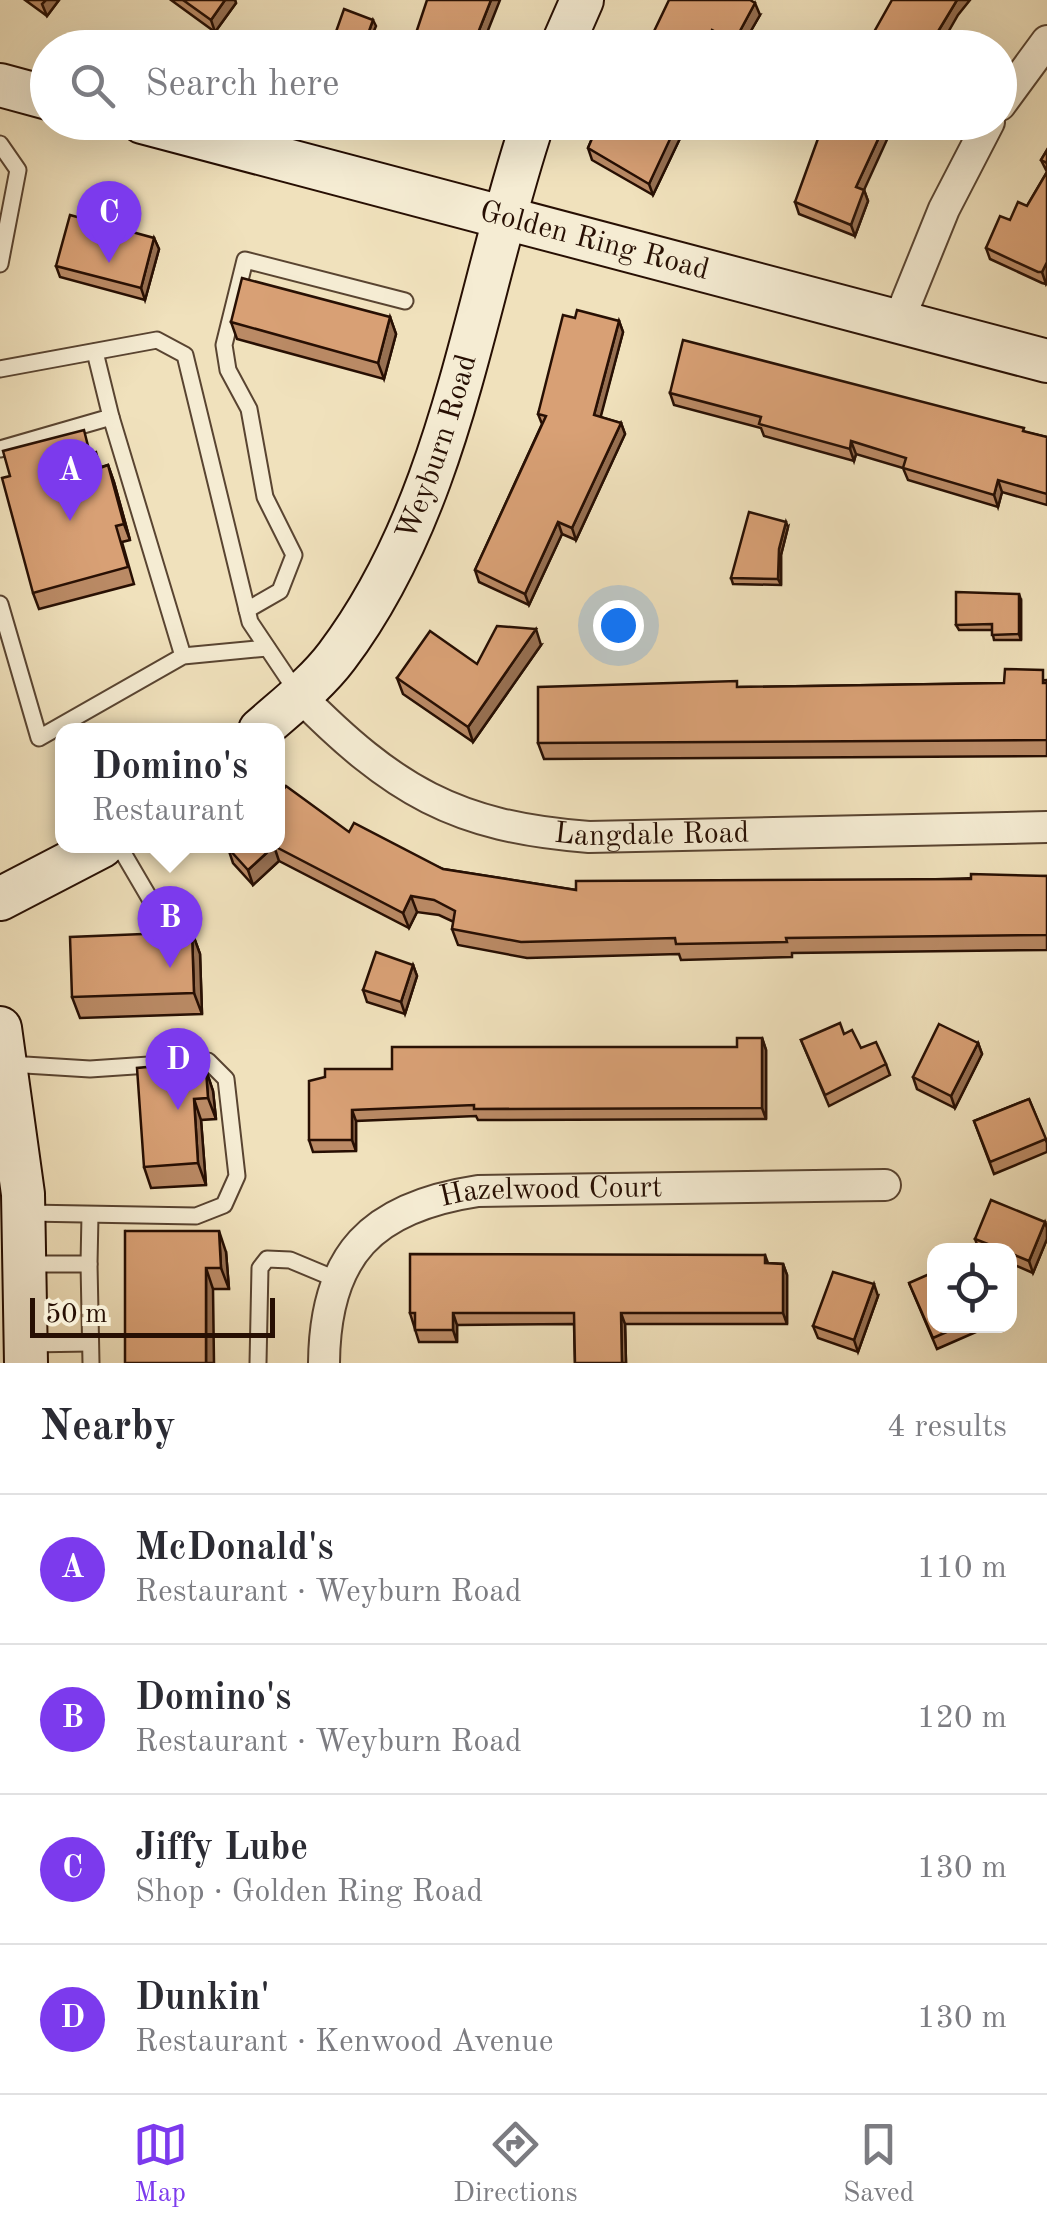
<!DOCTYPE html>
<html lang="en">
<head>
<meta charset="utf-8">
<style>
	:root { --surface:#fff; --page:#f2f2f3; --text:#2b2b33; --muted:#7c7c81; --line:#e1e1e2; --accent:#7c3aed }
	body { margin:0; font-family:"Old Standard TT",serif; background:var(--page); color:var(--text) }
	.controls { position:absolute; right:30px; bottom:30px; display:grid; overflow:hidden; border-radius:20px; box-shadow:0 10px 40px #0002 }
	.controls button { width:90px; height:90px; display:grid; place-items:center; padding:0; border:0; border-bottom:2px solid var(--line); background:var(--surface); color:var(--text); font:50px sans-serif }
	.scale { position:absolute; left:30px; bottom:25px; width:245px; box-sizing:border-box; padding-left:10px; border:5px solid #270f03; border-top:0; font-size:28px; line-height:35px; white-space:nowrap; color:#270f03; -webkit-text-stroke:8px #f5ecd3; paint-order:stroke }
	.you { position:absolute; left:618px; top:625px; width:35px; height:35px; margin:-25px; border:8px solid #fff; border-radius:50%; background:#1a73e8; box-shadow:0 0 0 15px #1a73e833 }
	.badge { display:grid; place-items:center; width:65px; height:65px; border-radius:50%; background:var(--accent); color:#fff; font-size:32px; font-weight:700 }
	.pin { position:absolute; translate:-50% -82px; filter:drop-shadow(0 2px 5px #0008) }
	.pin::after { content:''; position:absolute; top:52px; width:35px; height:30px; background:inherit; clip-path:polygon(0 0,100% 0,50% 100%) }
	.popup { position:absolute; left:55px; top:723px; width:230px; height:130px; box-sizing:border-box; display:grid; place-content:center; border-radius:20px; background:var(--surface); filter:drop-shadow(0 2px 8px #0005); font-size:32px; white-space:nowrap; color:var(--muted) }
	.popup b { font-size:38px; color:var(--text) }
	.popup::after { content:''; position:absolute; left:50%; top:100%; margin-left:-20px; border:20px solid transparent; border-top-color:var(--surface) }
	.list { margin:0; padding:0; list-style:none }
	h2 { display:flex; justify-content:space-between; align-items:center; height:130px; margin:0; padding:0 40px; font-size:42px }
	h2 small { font-size:32px; font-weight:400; color:var(--muted) }
	.list li { display:grid; grid-template-columns:65px 1fr auto; gap:30px; align-items:center; box-sizing:border-box; height:150px; padding:0 40px; border-top:2px solid var(--line) }
	.list b { display:block; font-size:38px; white-space:nowrap }
	.list p { margin:0; font-size:32px; white-space:nowrap; color:var(--muted) }
	.list em { font-size:32px; font-style:normal; color:var(--muted) }
	.icon { flex:none; width:55px; height:55px; fill:none; stroke:currentColor; stroke-width:2; stroke-linecap:round; stroke-linejoin:round }
	.map { position:relative; flex:none; width:1047px; height:1363px; overflow:hidden }
	.search { position:absolute; background:var(--surface); box-shadow:0 10px 40px #0002; left:30px; right:30px; top:30px; height:110px; display:flex; align-items:center; gap:25px; box-sizing:border-box; padding:0 35px; border-radius:55px; color:var(--muted); font-size:38px }
	.sheet { height:730px; background:var(--surface) }
	nav { display:flex; justify-content:space-around; align-items:center; box-sizing:border-box; height:140px; border-top:2px solid var(--line); background:var(--surface); font-size:28px; color:var(--muted) }
	nav a { display:grid; justify-items:center; gap:5px }
	nav .on { color:var(--accent) }
	.map>svg:first-child { display:block }
</style>
</head>
<body>
<div class="map">
<svg width="1047" height="1363" viewBox="0 0 1047 1363">
	<rect width="100%" height="100%" fill="#f0e1bc"/>
	<filter id="stains"><feTurbulence type="fractalNoise" baseFrequency=".002" numOctaves="4"/><feColorMatrix values="0 0 0 0 .2 0 0 0 0 .09 0 0 0 0 .02 0 0 0 .5 -.17"/></filter>
	<radialGradient id="worn" r=".72"><stop offset=".6" stop-color="#630" stop-opacity="0"/><stop offset="1" stop-color="#630" stop-opacity=".3"/></radialGradient>
	<g fill="none" stroke-linecap="round" stroke-linejoin="round">
		<defs>
			<g id="lane">
				<polyline points="0,144 18,170 0,264"/>
				<polyline points="0,369 157,340 185,355 250,622 297,692"/>
				<polyline points="111,417 183,656"/>
				<polyline points="0,449 111,417 95,352"/>
				<polyline points="0,604 39,738 183,656 267,648"/>
				<polyline points="247,610 280,591 294,555 265,497 249,409 228,370 224,345 245,260 405,301"/>
				<polyline points="119,846 170,933"/>
				<polyline points="9,1064 90,1069 208,1061 226,1079 237,1176 224,1205 196,1216 28,1213"/>
				<polyline points="29,1264 89,1264 91,1363"/>
				<polyline points="89,1264 90,1215"/>
				<polyline points="29,1344 90,1343"/>
				<polyline points="258,1363 260,1268 267,1259 290,1260 338,1280"/>
			</g>
			<g id="street">
				<polyline points="1000,105 1047,41"/>
				<polyline points="899,320 944,209 989,122"/>
				<path id="s1" d="M 299,695 C 393,790 455,827 589,837 L 1047,827"/>
				<path id="s2" d="M 324,1363 C 325,1254 372,1207 478,1191 L 885,1185"/>
			</g>
			<g id="secondary">
				<polyline points="561,48 582,0"/>
				<polyline points="0,85 48,98"/>
				<path id="s3" d="M 142,122 L 1047,361"/>
				<path id="s4" d="M 260,730 C 286,707 316,684 337,656 C 453,502 473,301 533,122"/>
				<polyline points="0,899 102,846"/>
				<polyline points="0,1028 23,1194 26,1363"/>
			</g>
		</defs>
		<!-- lane casing -->
		<use href="#lane" stroke="#594431" stroke-width="19"/>
		<!-- street casing -->
		<use href="#street" stroke="#594431" stroke-width="34"/>
		<!-- secondary casing -->
		<use href="#secondary" stroke="#270f03" stroke-width="46"/>
		<!-- lane -->
		<use href="#lane" stroke="#f5ecd3" stroke-width="15"/>
		<!-- street -->
		<use href="#street" stroke="#f5ecd3" stroke-width="30"/>
		<!-- secondary -->
		<use href="#secondary" stroke="#f5ecd3" stroke-width="42"/>
	</g>
	<!-- wall -->
	<g fill="#ba8a65" stroke="#270f03" stroke-width="2.5">
		<polygon points="25,0 59,0 47,16"/>
		<polygon points="171,0 235,0 236,3 215,32"/>
		<polygon points="760,15 741,48 727,48 716,41 646,48"/>
		<polygon points="599,122 681,122 684,130 653,195 592,160 588,148"/>
		<polygon points="1047,150 1047,282 1046,284 1042,283 990,259 986,248 1010,220 1027,206 1047,172 1041,160"/>
		<polygon points="864,190 868,201 855,236 799,214 795,202"/>
		<polygon points="154,238 159,249 145,300 60,277 56,266"/>
		<polygon points="390,317 396,334 384,379 237,339 231,322"/>
		<polygon points="575,318 619,321 623,332 600,417 621,423 625,434 576,540 562,534 529,605 479,582 475,570 542,424 538,414"/>
		<polygon points="670,393 1025,432 1047,437 1047,505 1002,492 998,507 908,480 903,468 856,454 854,461 764,436 761,428 674,405"/>
		<polygon points="92,453 101,467 108,465 114,482 130,540 122,542 134,584 39,609 33,593"/>
		<polygon points="788,527 781,555 781,585 733,584 731,578"/>
		<polygon points="1021,600 1021,640 994,640 992,630 959,630 956,625"/>
		<polygon points="541,645 473,742 403,694 397,678 477,664"/>
		<polygon points="1047,680 1047,756 544,759 538,743 740,687 1004,683"/>
		<polygon points="349,832 443,869 576,890 1047,876 1047,950 792,953 792,957 681,960 679,954 527,958 458,945 452,929 454,922 439,915 417,912 409,928 279,861 253,885 233,863 228,848"/>
		<polygon points="192,932 200,954 202,1014 80,1018 72,997"/>
		<polygon points="413,965 417,976 405,1014 367,1002 363,990"/>
		<polygon points="844,1034 861,1048 886,1064 890,1075 829,1106 801,1040"/>
		<polygon points="762,1038 766,1050 766,1119 478,1120 476,1116 356,1121 356,1151 313,1152 309,1140 392,1069 737,1047"/>
		<polygon points="978,1043 982,1054 955,1108 917,1089 913,1077"/>
		<polygon points="190,1063 193,1071 206,1070 213,1091 216,1119 201,1120 206,1185 151,1188 144,1167"/>
		<polygon points="1029,1099 1047,1143 1047,1152 994,1174 974,1121"/>
		<polygon points="1045,1222 1047,1228 1047,1239 1033,1273 1010,1263 1010,1250 979,1250 975,1239"/>
		<polygon points="125,1231 226,1252 229,1289 213,1289"/>
		<polygon points="765,1255 768,1263 783,1264 787,1275 787,1324 625,1324 626,1363 575,1363 574,1324 457,1325 457,1342 419,1342 410,1313"/>
		<polygon points="909,1283 934,1326 974,1326 976,1332 937,1349"/>
		<polygon points="878,1296 858,1352 818,1338 813,1326"/>
	</g>
	<!-- shaded-wall -->
	<g fill="#977052" stroke="#270f03" stroke-width="2.5">
		<polygon points="46,0 59,0 47,16 42,4"/>
		<polygon points="225,0 235,0 236,3 215,32 211,20"/>
		<polygon points="491,0 500,0 481,48 472,48"/>
		<polygon points="957,0 970,0 958,15 939,48 928,48"/>
		<polygon points="755,3 760,15 741,48 736,48 734,42"/>
		<polygon points="373,20 376,26 367,48 363,48"/>
		<polygon points="712,30 716,41 713,48 704,48"/>
		<polygon points="675,122 681,122 684,130 653,195 649,184"/>
		<polygon points="886,122 895,122 864,190 868,201 855,236 851,225 856,187"/>
		<polygon points="154,238 159,249 145,300 141,288"/>
		<polygon points="1047,262 1047,282 1046,284 1042,272"/>
		<polygon points="390,317 396,334 384,379 378,363"/>
		<polygon points="619,321 623,332 598,427 594,415"/>
		<polygon points="621,423 625,434 576,540 572,528"/>
		<polygon points="851,441 856,454 854,461 850,449"/>
		<polygon points="108,465 114,482 130,540 124,524"/>
		<polygon points="998,480 1002,492 998,507 994,495"/>
		<polygon points="558,522 562,534 529,605 525,594"/>
		<polygon points="786,522 788,527 781,555 781,585 778,579 779,549"/>
		<polygon points="1019,594 1021,600 1021,640 1019,634"/>
		<polygon points="536,629 541,645 473,742 468,727"/>
		<polygon points="274,846 279,861 253,885 248,870"/>
		<polygon points="411,896 417,912 409,928 403,913"/>
		<polygon points="192,932 200,954 202,1014 194,993"/>
		<polygon points="413,965 417,976 405,1014 401,1002"/>
		<polygon points="762,1038 766,1050 766,1119 762,1108"/>
		<polygon points="978,1043 982,1054 955,1108 951,1096"/>
		<polygon points="206,1070 213,1091 216,1119 208,1098"/>
		<polygon points="194,1099 201,1120 206,1185 198,1163"/>
		<polygon points="352,1110 356,1121 356,1151 352,1140"/>
		<polygon points="1045,1222 1047,1228 1047,1239 1033,1273 1029,1261"/>
		<polygon points="219,1231 226,1252 229,1289 221,1268"/>
		<polygon points="783,1264 787,1275 787,1324 783,1313"/>
		<polygon points="206,1268 213,1289 214,1363 206,1363"/>
		<polygon points="874,1284 878,1296 858,1352 854,1340"/>
		<polygon points="453,1313 457,1325 457,1342 453,1330"/>
		<polygon points="621,1313 625,1324 626,1363 622,1363"/>
	</g>
	<!-- building -->
	<g fill="#d8a075" stroke="#270f03" stroke-width="2.5">
		<polygon points="183,0 225,0 211,20"/>
		<polygon points="427,0 491,0 472,48 411,48"/>
		<polygon points="669,0 750,0 755,3 734,42 712,30 704,48 646,48"/>
		<polygon points="892,0 957,0 928,48 865,48"/>
		<polygon points="344,9 373,20 363,48 345,48 332,43"/>
		<polygon points="599,122 678,122 649,184 588,148"/>
		<polygon points="824,122 886,122 856,187 864,190 851,225 795,202"/>
		<polygon points="1047,150 1047,163 1041,160"/>
		<polygon points="1047,172 1047,262 1042,272 1038,272 986,248 1000,216 1010,220 1018,202 1027,206"/>
		<polygon points="70,215 154,238 141,288 56,266"/>
		<polygon points="242,278 390,317 378,363 231,322"/>
		<polygon points="577,310 619,321 594,415 621,423 572,528 558,522 525,594 475,570 546,416 538,414 563,315 575,318"/>
		<polygon points="683,340 1024,428 1023,431 1047,437 1047,494 998,480 994,495 903,468 906,458 851,441 850,449 759,424 761,417 670,393"/>
		<polygon points="84,430 90,454 96,452 100,468 108,465 124,524 116,526 128,567 33,593 2,478 10,476 3,451"/>
		<polygon points="749,512 786,522 779,549 778,579 731,578"/>
		<polygon points="956,592 1019,594 1019,634 992,635 992,624 956,625"/>
		<polygon points="497,626 536,629 468,727 397,678 430,631 477,664"/>
		<polygon points="1005,669 1043,670 1043,683 1047,683 1047,740 538,743 538,687 737,681 737,687 1004,683"/>
		<polygon points="286,786 349,832 354,823 443,869 576,890 576,881 971,879 971,874 1047,876 1047,935 786,938 787,942 676,944 675,938 521,942 452,929 455,911 434,900 411,896 403,913 274,846 248,870 228,848 229,846 278,846 278,797"/>
		<polygon points="192,932 194,993 72,997 70,937"/>
		<polygon points="376,952 413,965 401,1002 363,990"/>
		<polygon points="840,1023 844,1034 852,1030 861,1048 876,1042 886,1064 825,1095 801,1040"/>
		<polygon points="939,1024 978,1043 951,1096 913,1077"/>
		<polygon points="737,1038 762,1038 762,1108 474,1109 474,1105 352,1110 352,1140 309,1140 309,1081 325,1077 325,1069 392,1069 392,1047 737,1047"/>
		<polygon points="190,1063 191,1071 206,1070 208,1098 194,1099 198,1163 144,1167 137,1068"/>
		<polygon points="1029,1099 1046,1139 990,1162 974,1121"/>
		<polygon points="991,1200 1045,1222 1029,1261 1010,1253 1010,1250 1003,1250 975,1239"/>
		<polygon points="125,1231 219,1231 221,1268 206,1268 206,1363 125,1363"/>
		<polygon points="410,1254 765,1255 765,1263 783,1264 783,1313 621,1313 622,1363 575,1363 574,1313 453,1313 453,1330 415,1330 415,1313 410,1313"/>
		<polygon points="833,1272 874,1284 854,1340 813,1326"/>
		<polygon points="934,1272 934,1326 960,1326 933,1338 909,1283"/>
	</g>
	<g text-anchor="middle" dominant-baseline="central" stroke-width="9" stroke-linejoin="round" paint-order="stroke">
		<!-- street labels -->
		<g font-size="30" fill="#270f03" stroke="#f5ecd3">
			<text stroke="none"><textPath href="#s3" startOffset="468">Golden Ring Road</textPath></text>
			<text stroke="none"><textPath href="#s4" startOffset="340">Weyburn Road</textPath></text>
			<text stroke="none"><textPath href="#s1" startOffset="395">Langdale Road</textPath></text>
			<text stroke="none"><textPath href="#s2" startOffset="332">Hazelwood Court</textPath></text>
		</g>
	</g>
	<rect width="100%" height="100%" filter="url(#stains)"/>
	<rect width="100%" height="100%" fill="url(#worn)"/>
</svg>
<div class="controls">
<button><svg class="icon" aria-label="locate" viewBox="0 0 24 24"><circle cx="12" cy="12" r="6"/><path d="M12 2v4M12 18v4M2 12h4M18 12h4"/></svg></button>
</div>
<div class="scale">50 m</div>
<div class="you"></div>
<div class="pin badge" style="left:70px;top:521px">A</div>
<div class="pin badge" style="left:170px;top:968px">B</div>
<div class="popup"><b>Domino's</b>Restaurant</div>
<div class="pin badge" style="left:109px;top:263px">C</div>
<div class="pin badge" style="left:178px;top:1110px">D</div>
<div class="search"><svg class="icon" aria-label="search" viewBox="0 0 24 24"><circle cx="10" cy="10" r="6"/><path d="M15 15l6 6"/></svg>Search here</div>
</div>
<section class="sheet">
<h2>Nearby<small>4 results</small></h2>
<ul class="list">
<li><span class="badge">A</span><div><b>McDonald's</b><p>Restaurant · Weyburn Road</p></div><em>110 m</em></li>
<li><span class="badge">B</span><div><b>Domino's</b><p>Restaurant · Weyburn Road</p></div><em>120 m</em></li>
<li><span class="badge">C</span><div><b>Jiffy Lube</b><p>Shop · Golden Ring Road</p></div><em>130 m</em></li>
<li><span class="badge">D</span><div><b>Dunkin'</b><p>Restaurant · Kenwood Avenue</p></div><em>130 m</em></li>
</ul>
</section>
<nav>
<a class="on"><svg class="icon" aria-label="map" viewBox="0 0 24 24"><path d="M3 6l6-2 6 2 6-2v14l-6 2-6-2-6 2zM9 4v14M15 6v14"/></svg>Map</a>
<a><svg class="icon" aria-label="directions" viewBox="0 0 24 24"><path d="M12 3l9 9-9 9-9-9zM9 14v-3h6M13 9l2 2-2 2"/></svg>Directions</a>
<a><svg class="icon" aria-label="saved" viewBox="0 0 24 24"><path d="M7 4h10v16l-5-4-5 4z"/></svg>Saved</a>
</nav>
</body>
</html>
